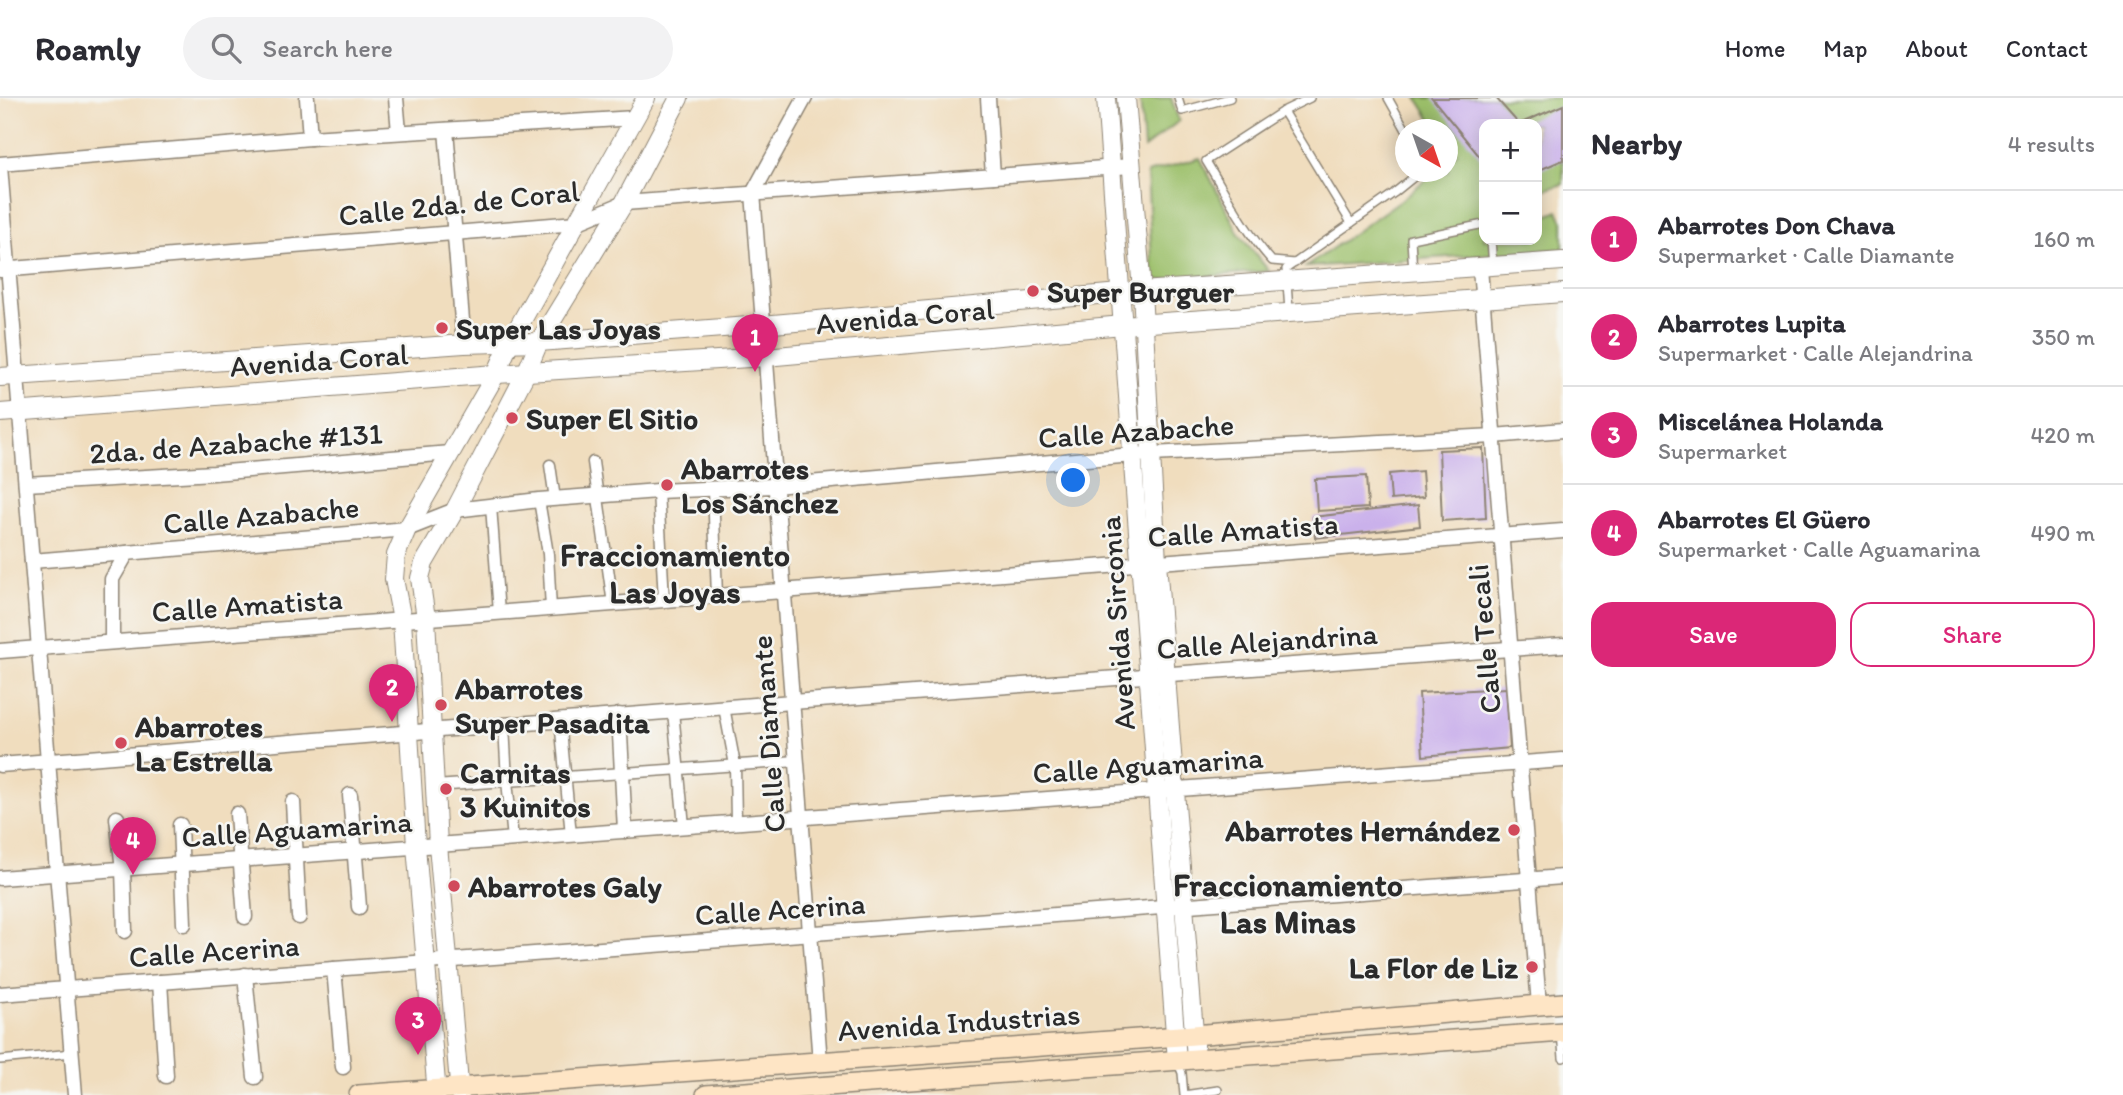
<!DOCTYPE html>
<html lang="en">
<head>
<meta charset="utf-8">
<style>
	:root { --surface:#fff; --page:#f2f2f3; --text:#2b2b33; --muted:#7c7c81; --line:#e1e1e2; --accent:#db2777 }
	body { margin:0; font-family:Itim,sans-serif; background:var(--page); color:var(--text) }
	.controls { position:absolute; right:21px; top:21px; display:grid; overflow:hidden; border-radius:14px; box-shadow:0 4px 18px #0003 }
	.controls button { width:63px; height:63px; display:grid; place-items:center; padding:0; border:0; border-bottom:2px solid var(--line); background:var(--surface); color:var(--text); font:35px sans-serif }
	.compass { position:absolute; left:1395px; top:21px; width:63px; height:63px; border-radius:50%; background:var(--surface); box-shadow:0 4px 18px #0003; rotate:140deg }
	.you { position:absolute; left:1074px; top:383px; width:24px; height:24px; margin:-18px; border:5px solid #fff; border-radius:50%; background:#1a73e8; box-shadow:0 0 0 10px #1a73e833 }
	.badge { display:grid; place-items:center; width:46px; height:46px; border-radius:50%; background:var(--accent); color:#fff; font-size:23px; font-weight:700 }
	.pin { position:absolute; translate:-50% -58px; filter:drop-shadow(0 2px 4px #0008) }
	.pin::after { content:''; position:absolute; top:37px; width:24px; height:21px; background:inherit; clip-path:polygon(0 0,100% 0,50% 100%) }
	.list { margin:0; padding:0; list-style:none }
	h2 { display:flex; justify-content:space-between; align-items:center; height:91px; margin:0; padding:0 28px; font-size:30px }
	h2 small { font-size:23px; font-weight:400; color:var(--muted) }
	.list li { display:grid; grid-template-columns:46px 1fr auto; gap:21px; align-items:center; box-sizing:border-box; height:98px; padding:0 28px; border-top:2px solid var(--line) }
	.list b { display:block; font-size:26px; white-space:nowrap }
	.list p { margin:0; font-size:23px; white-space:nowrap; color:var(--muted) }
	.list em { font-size:23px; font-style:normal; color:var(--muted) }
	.actions { display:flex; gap:14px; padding:21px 28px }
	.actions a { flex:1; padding:16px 0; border:2px solid var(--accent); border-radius:21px; text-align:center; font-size:24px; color:var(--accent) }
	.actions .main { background:var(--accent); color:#fff }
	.icon { flex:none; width:38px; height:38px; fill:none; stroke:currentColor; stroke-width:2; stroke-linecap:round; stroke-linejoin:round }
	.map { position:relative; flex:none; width:1563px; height:997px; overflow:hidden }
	header { display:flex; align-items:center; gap:42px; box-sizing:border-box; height:98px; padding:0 35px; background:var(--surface); border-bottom:2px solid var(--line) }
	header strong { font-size:33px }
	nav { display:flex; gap:38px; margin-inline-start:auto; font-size:24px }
	.search { width:490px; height:63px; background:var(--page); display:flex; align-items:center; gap:18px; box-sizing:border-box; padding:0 24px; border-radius:38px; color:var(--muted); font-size:26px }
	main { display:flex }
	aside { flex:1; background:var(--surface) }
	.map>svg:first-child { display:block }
</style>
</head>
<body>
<header>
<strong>Roamly</strong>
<div class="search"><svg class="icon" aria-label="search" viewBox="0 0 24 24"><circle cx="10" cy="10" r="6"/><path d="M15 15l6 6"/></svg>Search here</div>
<nav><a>Home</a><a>Map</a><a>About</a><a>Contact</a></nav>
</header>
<main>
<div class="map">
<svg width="1563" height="997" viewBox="0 0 1563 997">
	<rect width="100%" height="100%" fill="#f6f6f2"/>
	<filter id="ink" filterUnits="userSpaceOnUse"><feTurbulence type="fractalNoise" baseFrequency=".0143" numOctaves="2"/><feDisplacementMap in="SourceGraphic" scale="14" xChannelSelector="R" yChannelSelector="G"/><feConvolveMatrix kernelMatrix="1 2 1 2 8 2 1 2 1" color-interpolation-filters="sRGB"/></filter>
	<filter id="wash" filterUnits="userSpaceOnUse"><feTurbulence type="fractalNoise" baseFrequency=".00686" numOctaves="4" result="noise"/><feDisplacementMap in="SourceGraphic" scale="28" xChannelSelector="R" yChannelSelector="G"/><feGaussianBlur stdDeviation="1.57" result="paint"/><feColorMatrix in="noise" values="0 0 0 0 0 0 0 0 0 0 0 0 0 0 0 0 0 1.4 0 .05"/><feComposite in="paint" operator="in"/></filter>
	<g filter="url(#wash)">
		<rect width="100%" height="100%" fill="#f0ddbe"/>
		<!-- green -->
		<g fill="#9cc06a" stroke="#64764a" stroke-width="2">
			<polygon points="1140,0 1171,0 1179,23 1144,50"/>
			<polygon points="1417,0 1563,0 1563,86 1537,94 1537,26 1484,26 1484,142 1537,142 1537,122 1558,113 1563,123 1563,151 1306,169 1401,102 1435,74 1448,74 1448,63 1457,55 1448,43 1448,32 1437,31"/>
			<polygon points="1200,60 1239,136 1269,173 1153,183 1147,75"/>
		</g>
		<g id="blocks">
			<!-- building -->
			<g fill="#cab1eb">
				<polygon points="1432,0 1496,0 1519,26 1484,26 1484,64"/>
				<polygon points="1563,7 1563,62 1537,73 1537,26 1519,26"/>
				<polygon points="1483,350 1486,420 1442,423 1439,352"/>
				<polygon points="1422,373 1424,399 1391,402 1389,376"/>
				<polygon points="1366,378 1368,410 1317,413 1315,381"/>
				<polygon points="1418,407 1420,428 1315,440 1313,419"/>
				<polygon points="1506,590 1510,650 1423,658 1419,595"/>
			</g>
		</g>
	</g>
	<g filter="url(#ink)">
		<use href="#blocks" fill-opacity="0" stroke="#8e8474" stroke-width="2"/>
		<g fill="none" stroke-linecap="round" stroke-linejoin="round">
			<defs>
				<g id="service">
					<polyline points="1178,0 1182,13 1230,0"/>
					<polyline points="1388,0 1406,32"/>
					<polyline points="1283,13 1351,125"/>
					<polyline points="1491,142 1493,169"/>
					<path d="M 1295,165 L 1272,163 C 1245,133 1227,97 1206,63 L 1283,13 L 1310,0"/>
					<polyline points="1413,174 1411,141 1484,126"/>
					<polyline points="1289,213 1286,171 1394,95 1420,74"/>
					<polyline points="1561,934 1563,960"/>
					<polyline points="0,962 72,955"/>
					<polyline points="1177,963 1182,975 1184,997 1218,992"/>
				</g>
				<g id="pedestrian">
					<polyline points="593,364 613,506"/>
					<polyline points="550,367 555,401"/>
					<polyline points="713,391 717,498"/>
					<polyline points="658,393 664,502"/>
					<polyline points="539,402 548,456 551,511"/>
					<polyline points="491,408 499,515"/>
					<polyline points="724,609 735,667 736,724"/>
					<polyline points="673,613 684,728"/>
					<polyline points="560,622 571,737"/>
					<polyline points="504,627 507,683 513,741"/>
					<polyline points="435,688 797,663"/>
				</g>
				<g id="minor">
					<polyline points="307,0 310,40"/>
					<polyline points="396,0 399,34"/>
					<polyline points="805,0 753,95 820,964"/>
					<polyline points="988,0 993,78"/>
					<polyline points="446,32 464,246"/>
					<polyline points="0,66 310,40 635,20"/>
					<polyline points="0,68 75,997"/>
					<polyline points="1480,170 1539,907"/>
					<polyline points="0,172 576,125 624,105 1131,68"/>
					<polyline points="26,386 214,375 450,355"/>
					<polyline points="32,463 407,431 455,412 539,402 658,393 774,388 1133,357 1494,338 1563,332"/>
					<polyline points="112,544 112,481 127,455"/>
					<polyline points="0,553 1563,433"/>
					<polyline points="619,617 625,733"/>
					<polyline points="0,667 792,604 1563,547"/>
					<polyline points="350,697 359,809"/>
					<polyline points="293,704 299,819"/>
					<polyline points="237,716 245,819"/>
					<polyline points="117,720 123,771 125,833"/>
					<polyline points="180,727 184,826"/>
					<polyline points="0,780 1563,662"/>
					<polyline points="334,871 343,969"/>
					<polyline points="245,877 255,979"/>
					<polyline points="160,884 166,978"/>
					<polyline points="0,896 1563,779"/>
				</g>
				<g id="tertiary">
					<polyline points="1106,0 1177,963"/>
					<polyline points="1126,0 1142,193 1157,464 1196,960"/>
					<polyline points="0,279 464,246 539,244 762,227 1142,193 1563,163"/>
					<polyline points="0,315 496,276 765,259 1123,227 1563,195"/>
					<polyline points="437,997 416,748 402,522 394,481 396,457 407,431 496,276 510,244 646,0"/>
					<polyline points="460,997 438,747 426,520 420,480 424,465 455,412 526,275 539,244 624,105 679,0"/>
				</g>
				<g id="secondary">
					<polyline points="359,997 1194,937 1563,905"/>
					<polyline points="706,997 1563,934"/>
				</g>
			</defs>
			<!-- service casing -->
			<use href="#service" stroke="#8e8474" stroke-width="10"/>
			<!-- pedestrian casing -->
			<use href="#pedestrian" stroke="#8e8474" stroke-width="13"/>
			<!-- minor casing -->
			<use href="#minor" stroke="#8e8474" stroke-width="17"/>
			<!-- tertiary casing -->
			<use href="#tertiary" stroke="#8e8474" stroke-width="20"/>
			<!-- secondary casing -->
			<use href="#secondary" stroke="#8e8474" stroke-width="22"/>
			<!-- service -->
			<use href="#service" stroke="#fff" stroke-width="7"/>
			<!-- pedestrian -->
			<use href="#pedestrian" stroke="#fff" stroke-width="10"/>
			<!-- minor -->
			<use href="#minor" stroke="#fff" stroke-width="14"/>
			<!-- tertiary -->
			<use href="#tertiary" stroke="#fff" stroke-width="18"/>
			<!-- secondary -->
			<use href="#secondary" stroke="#fee5c5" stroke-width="19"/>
		</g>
	</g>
	<!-- markers -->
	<g fill="#d1495b" stroke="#f6f6f2" stroke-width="2.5">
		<circle cx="1033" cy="193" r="7"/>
		<circle cx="442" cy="230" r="7"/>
		<circle cx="512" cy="320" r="7"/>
		<circle cx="667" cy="387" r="7"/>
		<circle cx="441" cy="607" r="7"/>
		<circle cx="121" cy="645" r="7"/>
		<circle cx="446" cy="691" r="7"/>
		<circle cx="1514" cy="732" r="7"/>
		<circle cx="454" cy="788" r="7"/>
		<circle cx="1532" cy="869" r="7"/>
	</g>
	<g text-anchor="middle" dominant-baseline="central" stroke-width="5" stroke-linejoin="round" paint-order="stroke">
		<!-- street labels -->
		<g font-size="30" fill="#2b2b2b" stroke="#f6f6f2">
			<text transform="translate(459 105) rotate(-6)">Calle 2da. de Coral</text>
			<text transform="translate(905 218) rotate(-5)">Avenida Coral</text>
			<text transform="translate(319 262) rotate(-4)">Avenida Coral</text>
			<text transform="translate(1136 333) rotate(-4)">Calle Azabache</text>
			<text transform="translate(236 345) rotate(-4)">2da. de Azabache #131</text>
			<text transform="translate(261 417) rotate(-5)">Calle Azabache</text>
			<text transform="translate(1243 432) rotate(-4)">Calle Amatista</text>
			<text transform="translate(247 507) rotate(-4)">Calle Amatista</text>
			<text transform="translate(1117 525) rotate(-94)">Avenida Sirconia</text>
			<text transform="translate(1484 541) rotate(-95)">Calle Tecali</text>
			<text transform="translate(1267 543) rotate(-4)">Calle Alejandrina</text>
			<text transform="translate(768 636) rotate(-94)">Calle Diamante</text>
			<text transform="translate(1148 667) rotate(-4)">Calle Aguamarina</text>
			<text transform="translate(297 731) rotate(-4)">Calle Aguamarina</text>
			<text transform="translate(780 811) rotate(-4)">Calle Acerina</text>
			<text transform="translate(214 853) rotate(-4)">Calle Acerina</text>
			<text transform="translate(959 924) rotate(-4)">Avenida Industrias</text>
		</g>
		<!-- poi labels -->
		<g font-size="30" font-weight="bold" fill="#2b2b2b" stroke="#f6f6f2" text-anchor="start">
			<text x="1047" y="193">Super Burguer</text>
			<text x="456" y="230">Super Las Joyas</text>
			<text x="526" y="320">Super El Sitio</text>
			<text x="681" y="370">Abarrotes<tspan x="681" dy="34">Los Sánchez</tspan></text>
			<text x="455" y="590">Abarrotes<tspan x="455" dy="34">Super Pasadita</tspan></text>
			<text x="135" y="628">Abarrotes<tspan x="135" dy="34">La Estrella</tspan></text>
			<text x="460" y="674">Carnitas<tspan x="460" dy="34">3 Kuinitos</tspan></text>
			<text x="1500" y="732" text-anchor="end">Abarrotes Hernández</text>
			<text x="468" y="788">Abarrotes Galy</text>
			<text x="1518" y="869" text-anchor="end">La Flor de Liz</text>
		</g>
		<!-- neighbourhood labels -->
		<g font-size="32" font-weight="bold" fill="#2b2b2b" stroke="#f6f6f2">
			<text x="675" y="457">Fraccionamiento<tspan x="675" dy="37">Las Joyas</tspan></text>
			<text x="1288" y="787">Fraccionamiento<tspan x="1288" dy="37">Las Minas</tspan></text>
		</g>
	</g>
</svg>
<div class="controls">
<button>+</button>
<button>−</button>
</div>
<svg class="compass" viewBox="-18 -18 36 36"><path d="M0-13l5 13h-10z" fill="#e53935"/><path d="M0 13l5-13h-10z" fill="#7c7c81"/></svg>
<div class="you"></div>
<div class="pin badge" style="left:755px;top:274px">1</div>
<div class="pin badge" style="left:392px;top:624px">2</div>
<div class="pin badge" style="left:418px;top:957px">3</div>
<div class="pin badge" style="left:133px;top:777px">4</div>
</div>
<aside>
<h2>Nearby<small>4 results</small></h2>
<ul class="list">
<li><span class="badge">1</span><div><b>Abarrotes Don Chava</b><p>Supermarket · Calle Diamante</p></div><em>160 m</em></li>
<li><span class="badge">2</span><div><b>Abarrotes Lupita</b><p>Supermarket · Calle Alejandrina</p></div><em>350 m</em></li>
<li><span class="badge">3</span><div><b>Miscelánea Holanda</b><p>Supermarket</p></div><em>420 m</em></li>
<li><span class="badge">4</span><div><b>Abarrotes El Güero</b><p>Supermarket · Calle Aguamarina</p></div><em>490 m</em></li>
</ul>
<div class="actions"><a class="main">Save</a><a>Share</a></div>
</aside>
</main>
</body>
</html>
